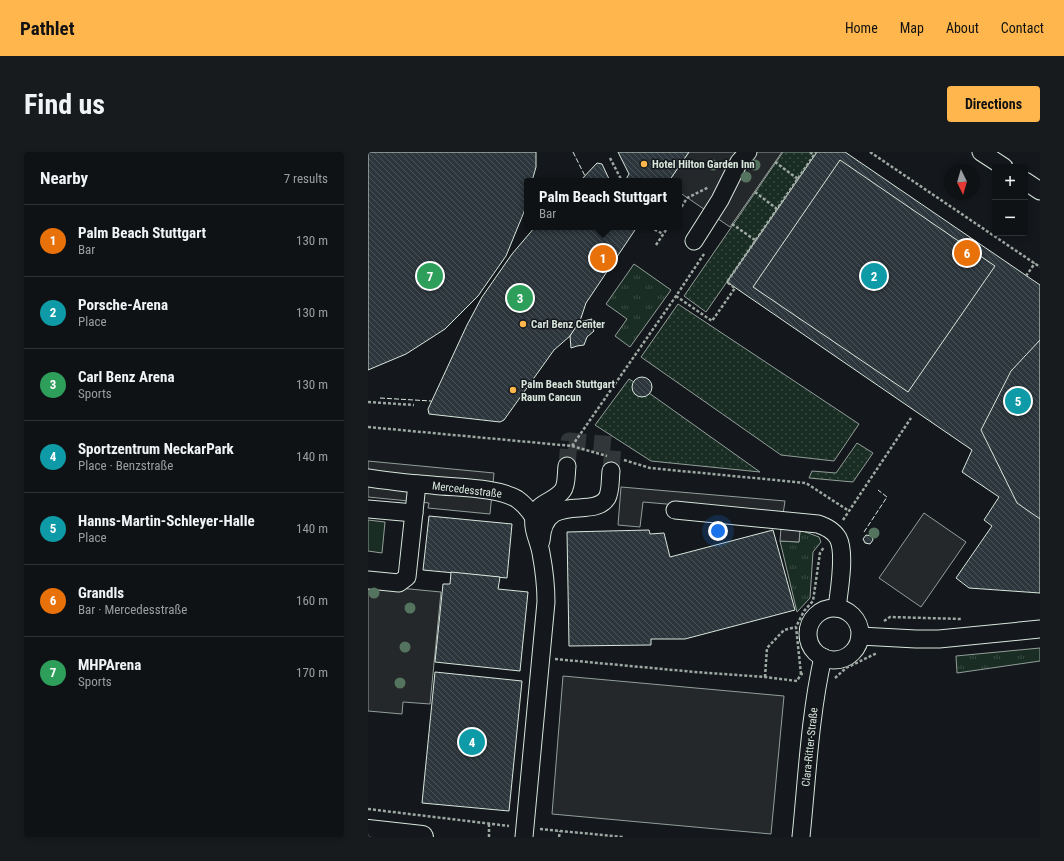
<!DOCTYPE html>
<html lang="en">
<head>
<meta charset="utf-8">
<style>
	:root { --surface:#0f1215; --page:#181b1e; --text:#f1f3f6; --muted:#9b9ea0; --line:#2f3234; --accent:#ffb74d }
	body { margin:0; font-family:"Roboto Condensed",sans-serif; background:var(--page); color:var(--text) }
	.controls { position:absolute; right:12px; top:12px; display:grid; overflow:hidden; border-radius:4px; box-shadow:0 2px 6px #0003 }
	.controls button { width:36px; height:36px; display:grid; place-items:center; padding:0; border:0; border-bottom:1px solid var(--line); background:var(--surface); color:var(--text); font:20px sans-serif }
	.compass { position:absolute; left:576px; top:12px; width:36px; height:36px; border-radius:50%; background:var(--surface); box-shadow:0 2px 6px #0003; rotate:175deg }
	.you { position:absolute; left:350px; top:379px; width:14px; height:14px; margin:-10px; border:3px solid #fff; border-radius:50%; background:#1a73e8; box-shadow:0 0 0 6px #1a73e833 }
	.badge { display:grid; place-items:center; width:26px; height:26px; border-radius:50%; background:var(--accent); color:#fff; font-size:13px; font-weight:700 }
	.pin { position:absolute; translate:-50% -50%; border:2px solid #fff; box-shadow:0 1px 4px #0006 }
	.popup { position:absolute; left:156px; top:26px; width:158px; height:52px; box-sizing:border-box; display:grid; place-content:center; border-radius:4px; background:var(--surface); filter:drop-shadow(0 1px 3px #0005); font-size:13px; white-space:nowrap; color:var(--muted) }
	.popup b { font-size:15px; color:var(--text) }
	.popup::after { content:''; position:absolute; left:50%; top:100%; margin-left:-8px; border:8px solid transparent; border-top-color:var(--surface) }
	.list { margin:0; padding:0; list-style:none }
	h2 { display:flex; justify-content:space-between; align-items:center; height:52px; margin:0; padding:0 16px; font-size:17px }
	h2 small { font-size:13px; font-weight:400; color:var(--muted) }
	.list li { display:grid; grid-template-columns:26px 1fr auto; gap:12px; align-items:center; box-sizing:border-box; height:72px; padding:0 16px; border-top:1px solid var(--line) }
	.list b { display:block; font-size:15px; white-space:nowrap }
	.list p { margin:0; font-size:13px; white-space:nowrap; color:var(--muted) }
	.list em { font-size:13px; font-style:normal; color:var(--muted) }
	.map { position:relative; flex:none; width:672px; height:685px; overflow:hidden; border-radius:4px }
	header { display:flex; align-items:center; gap:24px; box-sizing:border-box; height:56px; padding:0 20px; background:var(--accent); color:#111 }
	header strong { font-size:19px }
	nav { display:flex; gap:22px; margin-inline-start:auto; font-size:14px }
	.intro { display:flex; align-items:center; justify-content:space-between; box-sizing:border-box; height:96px; padding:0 24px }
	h1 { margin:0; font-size:28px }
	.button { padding:10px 18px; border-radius:4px; background:var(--accent); color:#111; font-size:14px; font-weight:700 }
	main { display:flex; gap:24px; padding:0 24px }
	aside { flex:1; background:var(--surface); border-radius:4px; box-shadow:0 2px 6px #0003 }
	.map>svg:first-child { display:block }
</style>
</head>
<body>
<header>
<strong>Pathlet</strong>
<nav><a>Home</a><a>Map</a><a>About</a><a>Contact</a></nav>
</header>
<div class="intro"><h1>Find us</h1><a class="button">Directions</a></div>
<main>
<aside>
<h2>Nearby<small>7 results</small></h2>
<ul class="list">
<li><span class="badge" style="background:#e8710a">1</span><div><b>Palm Beach Stuttgart</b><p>Bar</p></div><em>130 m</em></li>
<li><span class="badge" style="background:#0f9aa8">2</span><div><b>Porsche-Arena</b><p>Place</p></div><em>130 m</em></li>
<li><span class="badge" style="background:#2e9e5b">3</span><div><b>Carl Benz Arena</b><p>Sports</p></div><em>130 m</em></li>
<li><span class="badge" style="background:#0f9aa8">4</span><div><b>Sportzentrum NeckarPark</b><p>Place · Benzstraße</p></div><em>140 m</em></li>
<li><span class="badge" style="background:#0f9aa8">5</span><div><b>Hanns-Martin-Schleyer-Halle</b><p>Place</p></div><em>140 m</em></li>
<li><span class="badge" style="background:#e8710a">6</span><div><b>Grandls</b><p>Bar · Mercedesstraße</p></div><em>160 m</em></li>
<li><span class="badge" style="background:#2e9e5b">7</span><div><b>MHPArena</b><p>Sports</p></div><em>170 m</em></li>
</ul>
</aside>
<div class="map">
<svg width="672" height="685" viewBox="0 0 672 685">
	<defs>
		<pattern id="grass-tufts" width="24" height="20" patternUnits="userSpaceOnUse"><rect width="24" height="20" fill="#1a2d24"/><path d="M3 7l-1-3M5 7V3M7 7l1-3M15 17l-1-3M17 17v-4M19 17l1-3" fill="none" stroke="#3b4b43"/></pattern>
		<pattern id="park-dots" width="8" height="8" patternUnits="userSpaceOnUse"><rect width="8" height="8" fill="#1a2d24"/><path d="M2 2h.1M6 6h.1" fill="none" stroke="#3b4b43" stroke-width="1.8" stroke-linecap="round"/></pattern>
		<pattern id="building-back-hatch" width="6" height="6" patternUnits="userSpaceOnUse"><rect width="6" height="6" fill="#2c363c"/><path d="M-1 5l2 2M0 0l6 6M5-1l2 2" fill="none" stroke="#4a5358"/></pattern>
	</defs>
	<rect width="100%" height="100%" fill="#14181c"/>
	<!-- grass -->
	<g fill="url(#grass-tufts)" stroke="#939e99">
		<polygon points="266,112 303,138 262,195 247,184 259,167 238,152"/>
		<polygon points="432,378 451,385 453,390 445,400 442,446 429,460 412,389 431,390"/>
		<polygon points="672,496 672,509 589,521 588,504"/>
	</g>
	<!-- park -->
	<g fill="url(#park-dots)" stroke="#939e99">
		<polygon points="415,0 449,0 338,160 316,144"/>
		<polygon points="310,152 491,272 466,309 413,303 273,205"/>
		<path d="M 261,227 L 266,230 L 265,239 C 270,245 276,246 281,241 L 392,320 L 283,309 L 227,273 Z"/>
		<polygon points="489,291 505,301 485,330 441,326 444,319 468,321"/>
	</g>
	<!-- pitch -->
	<polygon fill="#1a2d24" stroke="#939e99" points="0,368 17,370 14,401 0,399"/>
	<!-- parking -->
	<g fill="#24282b" stroke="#939e99">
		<polygon points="321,0 414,0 362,75 311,40 311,29 301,29"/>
		<polygon points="0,309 126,321 122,362 60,356 61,351 0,345"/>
		<polygon points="253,335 417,349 415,362 275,350 272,375 250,373"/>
		<polygon points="556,361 598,390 553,455 511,426"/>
		<polygon points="413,376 432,378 431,390 412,389"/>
		<polygon points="0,433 73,440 62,552 35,550 34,562 0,559"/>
		<polygon points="195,524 416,544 403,682 184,662"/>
	</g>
	<!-- building -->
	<g fill="url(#building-back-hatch)" stroke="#d8e6dc">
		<polygon points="0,0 168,0 168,15 164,29 159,29 159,49 156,60 138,104 110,144 77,177 38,202 0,218"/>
		<polygon points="250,0 321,0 301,29 257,29 261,22"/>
		<polygon points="449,0 477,0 672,133 672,441 601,436 588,426 624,374 616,368 631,345 594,320 604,298 359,130"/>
		<polygon points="472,8 627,114 540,240 385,135"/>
		<polygon points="229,11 234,12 242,29 212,29"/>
		<polygon points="167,75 266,75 267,78 218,151 213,166 207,177 202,184 186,198 136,268 132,270 61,262 60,257 99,173 114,145 144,102"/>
		<polygon points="224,167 223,173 226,179 219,185 216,193 209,194 203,196 202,184 211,170"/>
		<polygon points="672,188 672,367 649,351 613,278 643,219"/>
		<circle cx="274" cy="235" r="10"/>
		<polygon points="61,364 144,372 139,426 55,418"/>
		<polygon points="281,378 282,382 296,381 302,405 405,378 427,458 317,487 283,487 283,493 201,494 199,380"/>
		<polygon points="498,383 504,384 505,388 502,392 497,391 495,387"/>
		<polygon points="83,420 132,425 130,437 160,440 152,519 67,510 75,432 82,432"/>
		<polygon points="67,520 154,529 141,659 54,651"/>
	</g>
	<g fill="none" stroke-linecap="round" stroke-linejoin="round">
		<!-- minor-tunnel -->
		<polyline stroke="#313739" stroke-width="17" stroke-dasharray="17 8" stroke-linecap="butt" points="199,314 201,289 245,293 243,319"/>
		<defs>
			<g id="minor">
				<polyline points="613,0 636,15"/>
				<polyline points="657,29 672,39"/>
				<polyline points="326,89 352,48 371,10 380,0"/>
				<path d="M 0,326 C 21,329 43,332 64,333 C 88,336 129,335 149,347 C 159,354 165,363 170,373"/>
				<polyline points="0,357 46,361"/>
				<path d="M 307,358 L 450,372 C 458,375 465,378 470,386 C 478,401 471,439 469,456"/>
				<path d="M 173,389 C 176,338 225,368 239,346 C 243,339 242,327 243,319"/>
				<polyline points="0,428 31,431 39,425 49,332"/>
				<circle cx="466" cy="482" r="26"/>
				<polyline points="492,484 548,487 571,487 672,477"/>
				<path d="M 156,685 L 178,450 C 178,434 176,417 173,401 C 171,389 164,378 166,365 C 169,350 187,350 195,338 C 199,332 198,322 199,314"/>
				<path d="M 433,685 C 439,626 442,562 455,505"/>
			</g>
			<polyline id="major" points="0,679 54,685"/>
		</defs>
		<!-- minor casing -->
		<use href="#minor" stroke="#d8e6dc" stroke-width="19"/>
		<!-- major casing -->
		<use href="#major" stroke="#d8e6dc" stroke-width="24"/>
		<!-- path -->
		<g stroke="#9da8a2" stroke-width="2.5" stroke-dasharray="3 2" stroke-linecap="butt">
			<polyline points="442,0 446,3"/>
			<polyline points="502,0 672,115"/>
			<polyline points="242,6 254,29"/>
			<polyline points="407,10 430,27"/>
			<polyline points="387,40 409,57"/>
			<polyline points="311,59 319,46 341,35"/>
			<polyline points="364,72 387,88"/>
			<polyline points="282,75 295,82"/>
			<polyline points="288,93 300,75"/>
			<polyline points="658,124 667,111"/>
			<polyline points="308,144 344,169 367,136 359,130 448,0"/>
			<polyline points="0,250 46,253"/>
			<polyline points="0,275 204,294 308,144 336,102"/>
			<polyline points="204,294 239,304"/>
			<polyline points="256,308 282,316 438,331 481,359"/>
			<polyline points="475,368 543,266"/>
			<polyline points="516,469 522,465 594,467"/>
			<polyline points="187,507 327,520 397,525 429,529 433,522 437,522"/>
			<polyline points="433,522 428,475 436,459 445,449 452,401 456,395"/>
			<polyline points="397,525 399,496 416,478 428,475"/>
			<polyline points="467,526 478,516 509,501"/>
			<polyline points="0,657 141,674"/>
			<polyline points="172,677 255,685"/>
			<polyline points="121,685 121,672"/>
			<polyline points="191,685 192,679"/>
		</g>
		<!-- minor -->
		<use href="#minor" stroke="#14181c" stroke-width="17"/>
		<!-- major -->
		<use href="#major" stroke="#14181c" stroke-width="22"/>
		<!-- fence -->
		<g stroke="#d8e6dc" stroke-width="1" stroke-dasharray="5 2" stroke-linecap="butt">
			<polyline points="205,0 217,24"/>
			<polyline points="12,246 63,249"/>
			<polyline points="496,380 519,345 510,338"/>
		</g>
	</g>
	<!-- trees -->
	<g fill="#55745f">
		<circle cx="345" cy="13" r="5.5"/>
		<circle cx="387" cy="13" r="5.5"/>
		<circle cx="378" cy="25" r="5.5"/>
		<circle cx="506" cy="381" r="5.5"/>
		<circle cx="6" cy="441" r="5.5"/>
		<circle cx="42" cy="456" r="5.5"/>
		<circle cx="37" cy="495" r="5.5"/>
		<circle cx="32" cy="531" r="5.5"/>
	</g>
	<!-- markers -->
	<g fill="#ffb74d" stroke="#14181c" stroke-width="1.5">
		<circle cx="276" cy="12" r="4"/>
		<circle cx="155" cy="172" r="4"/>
		<circle cx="145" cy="238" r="4"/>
	</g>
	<g text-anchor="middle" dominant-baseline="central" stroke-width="3" stroke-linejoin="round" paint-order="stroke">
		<!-- poi labels -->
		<g font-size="11" font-weight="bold" fill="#d8e6dc" stroke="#14181c" text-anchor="start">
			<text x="284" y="12">Hotel Hilton Garden Inn</text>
			<text x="163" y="172">Carl Benz Center</text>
			<text x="153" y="232">Palm Beach Stuttgart<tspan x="153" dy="13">Raum Cancun</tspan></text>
		</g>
		<!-- street labels -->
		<g font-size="11" fill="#d8e6dc" stroke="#14181c">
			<text transform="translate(99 338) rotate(7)">Mercedesstraße</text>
			<text transform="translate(442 595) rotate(-84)">Clara-Ritter-Straße</text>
		</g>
	</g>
</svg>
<div class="controls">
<button>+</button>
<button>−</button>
</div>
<svg class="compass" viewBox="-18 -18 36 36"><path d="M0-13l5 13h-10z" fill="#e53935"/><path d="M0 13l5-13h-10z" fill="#9b9ea0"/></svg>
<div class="you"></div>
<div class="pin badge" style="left:235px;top:106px;background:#e8710a">1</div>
<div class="popup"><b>Palm Beach Stuttgart</b>Bar</div>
<div class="pin badge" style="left:506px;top:124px;background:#0f9aa8">2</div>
<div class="pin badge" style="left:152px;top:146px;background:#2e9e5b">3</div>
<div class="pin badge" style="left:104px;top:590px;background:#0f9aa8">4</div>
<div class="pin badge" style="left:650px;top:249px;background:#0f9aa8">5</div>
<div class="pin badge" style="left:599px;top:101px;background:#e8710a">6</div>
<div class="pin badge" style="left:62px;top:124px;background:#2e9e5b">7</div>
</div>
</main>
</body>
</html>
